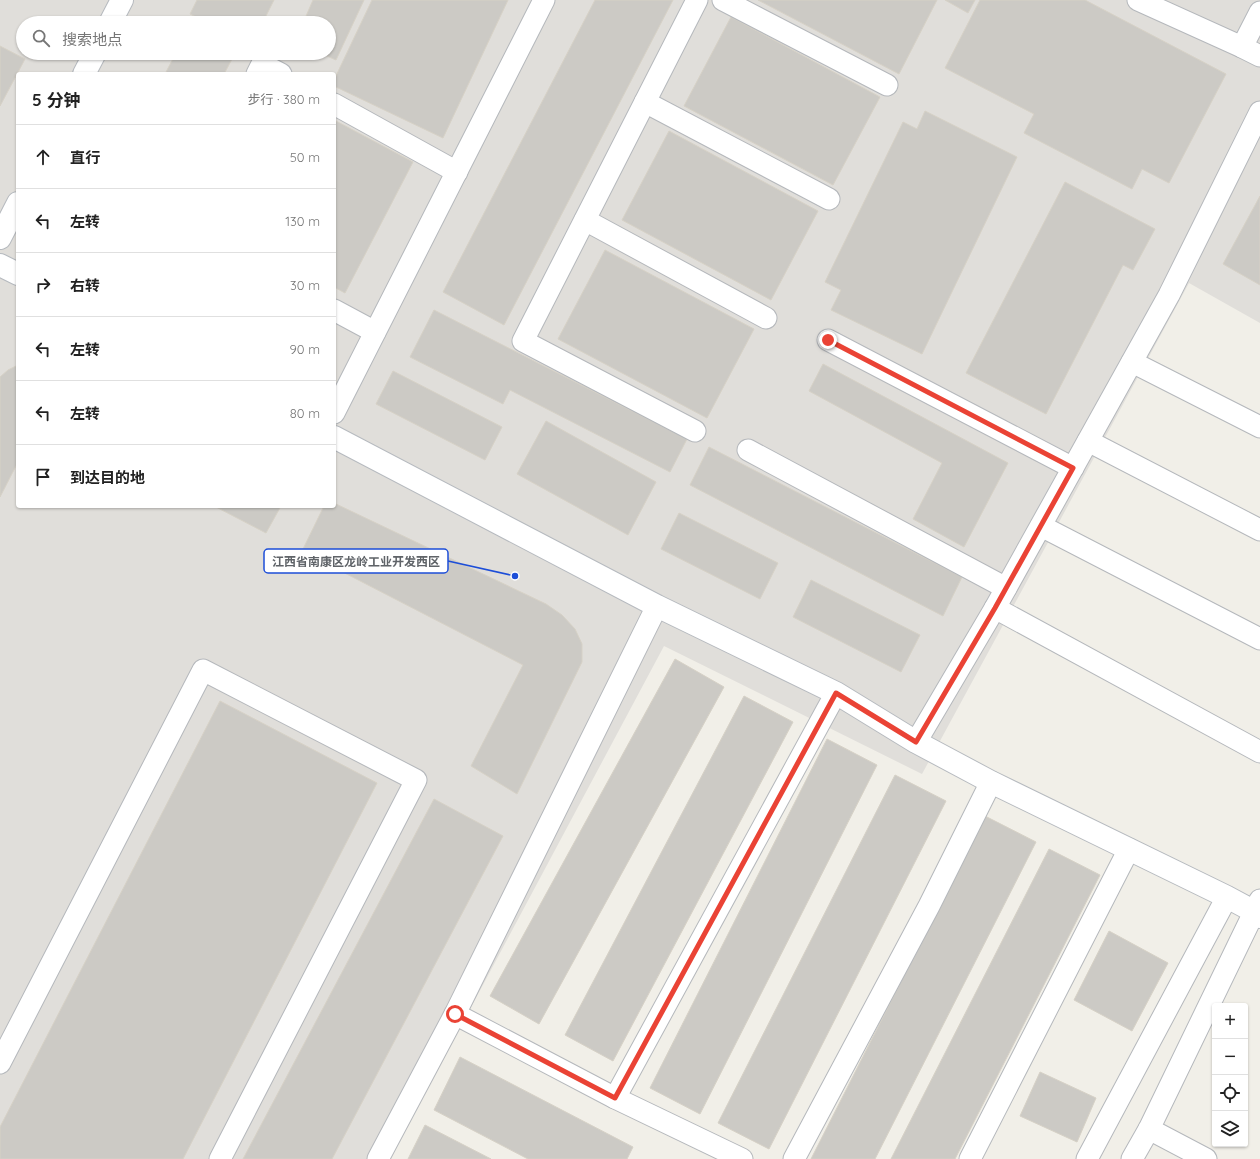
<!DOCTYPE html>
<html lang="zh">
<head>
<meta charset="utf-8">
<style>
	:root { --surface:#fff; --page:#f2f2f2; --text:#222; --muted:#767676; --line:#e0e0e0 }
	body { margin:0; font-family:Quicksand,"Noto Sans SC",sans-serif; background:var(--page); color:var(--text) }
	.controls { position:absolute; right:12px; bottom:12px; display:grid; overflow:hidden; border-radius:4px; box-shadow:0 1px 3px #0004 }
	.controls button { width:36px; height:36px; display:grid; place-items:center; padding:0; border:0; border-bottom:1px solid var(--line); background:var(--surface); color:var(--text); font:20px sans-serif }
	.stop { position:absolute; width:12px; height:12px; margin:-9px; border:3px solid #ea4335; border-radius:50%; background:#fff }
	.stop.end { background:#ea4335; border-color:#fff; box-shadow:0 1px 4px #0008 }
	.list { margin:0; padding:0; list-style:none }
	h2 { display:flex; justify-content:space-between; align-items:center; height:52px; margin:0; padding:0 16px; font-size:17px }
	h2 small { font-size:13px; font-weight:400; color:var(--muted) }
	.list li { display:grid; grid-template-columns:26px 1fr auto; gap:12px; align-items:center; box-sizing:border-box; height:64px; padding:0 16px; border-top:1px solid var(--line) }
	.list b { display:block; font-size:15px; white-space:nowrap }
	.list em { font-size:13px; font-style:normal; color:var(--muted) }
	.icon { flex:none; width:22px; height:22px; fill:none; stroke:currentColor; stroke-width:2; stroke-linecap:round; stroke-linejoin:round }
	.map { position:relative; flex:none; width:1260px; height:1159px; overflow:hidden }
	.search { position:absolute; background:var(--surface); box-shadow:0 1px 3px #0004; left:16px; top:16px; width:320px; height:44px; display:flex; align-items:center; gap:10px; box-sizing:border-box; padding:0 14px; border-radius:22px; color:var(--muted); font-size:15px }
	.panel { position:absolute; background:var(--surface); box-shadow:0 1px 3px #0004; left:16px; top:72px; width:320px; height:436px; border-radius:4px }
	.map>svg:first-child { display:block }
</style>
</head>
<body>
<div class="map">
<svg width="1260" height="1159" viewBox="0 0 1260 1159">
	<rect width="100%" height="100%" fill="#f1efe8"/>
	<!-- industrial -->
	<path fill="#e0deda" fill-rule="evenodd" d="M 0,0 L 1260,0 L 1260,323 L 1189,283 L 922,774 L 664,646 L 390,1159 L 0,1159 ZM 23,23 L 329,23 L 329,53 L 23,53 ZM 18,74 L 334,74 L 334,506 L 18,506 Z"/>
	<!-- building -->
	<g fill="#cccac5" stroke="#d6d1c6">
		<polygon points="197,0 274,0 264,20 271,23 209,23 190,14"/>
		<polygon points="313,0 364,0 336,60 320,53 329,53 329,23 303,23"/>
		<polygon points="372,0 508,0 443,138 334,86 334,80"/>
		<polygon points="595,0 673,0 504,325 443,292"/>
		<polygon points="758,0 937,0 899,74"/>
		<polygon points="945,0 975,0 968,13"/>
		<polygon points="980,0 1085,0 1226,74 1169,183 1142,169 1132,189 1024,133 1034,114 945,68"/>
		<polygon points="731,17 880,97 833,185 684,106"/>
		<polygon points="0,46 25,59 0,106"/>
		<polygon points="176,53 221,53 232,59 224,74 165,74"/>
		<polygon points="925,111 1017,157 922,354 831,310 841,290 825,282 903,122 917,129"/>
		<polygon points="334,120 413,162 345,293 334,287"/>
		<polygon points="669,131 818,211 771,300 622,220"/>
		<polygon points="1065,182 1155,229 1133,270 1123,265 1046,414 966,373"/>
		<polygon points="1260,196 1260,285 1223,264"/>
		<polygon points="605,250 754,329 707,418 558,339"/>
		<polygon points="434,310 687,439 670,472 510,390 503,404 410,357"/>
		<polygon points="823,364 1008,463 964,547 913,519 942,463 809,391"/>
		<polygon points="18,365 18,462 0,497 0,377 8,370"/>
		<polygon points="393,371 502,427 485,460 376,404"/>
		<polygon points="546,421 656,482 628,535 517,474"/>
		<polygon points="709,447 962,577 943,616 690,485"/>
		<polygon points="334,503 546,604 562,615 575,629 582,644 582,662 517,794 471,766 523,665 302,551 324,506 334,506"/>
		<polygon points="214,506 281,506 266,533"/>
		<polygon points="679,513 778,563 760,599 661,549"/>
		<polygon points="811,580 920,635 901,672 793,617"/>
		<polygon points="675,659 724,687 539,1024 490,996"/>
		<polygon points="744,696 793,722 613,1061 565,1035"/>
		<polygon points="220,701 377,783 183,1159 0,1159 0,1127"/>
		<polygon points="827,739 877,765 700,1114 650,1088"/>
		<polygon points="895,775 946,801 769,1149 718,1123"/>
		<polygon points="434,799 503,836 332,1159 243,1159"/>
		<polygon points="985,816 1036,842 875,1159 811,1159"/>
		<polygon points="1049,849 1100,875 955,1159 891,1159"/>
		<polygon points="1109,931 1168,963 1132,1031 1074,1000"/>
		<polygon points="460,1057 633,1147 627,1159 528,1159 434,1110"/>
		<polygon points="1040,1072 1096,1098 1077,1142 1020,1116"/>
		<polygon points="425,1125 491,1159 408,1159"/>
	</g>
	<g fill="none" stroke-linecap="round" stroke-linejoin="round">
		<defs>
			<g id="street">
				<polyline points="723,0 887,85"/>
				<polyline points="1138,0 1242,47"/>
				<polyline points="1260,12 1242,47 1260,56"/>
				<polyline points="257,74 262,64 281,74"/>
				<polyline points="645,102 829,199"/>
				<polyline points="334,104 457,172"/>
				<polyline points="585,220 766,318"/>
				<polyline points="334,310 375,332"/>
				<polyline points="828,340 1073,468"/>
				<polyline points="1132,362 1260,427"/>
				<polyline points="334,413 544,0"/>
				<polyline points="695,431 523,341 697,0"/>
				<polyline points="1088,441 1260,530"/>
				<polyline points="748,450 1006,588"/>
				<polyline points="1041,526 1260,639"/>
				<polyline points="995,608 1260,752"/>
				<polyline points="916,742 995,608 1169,295 1260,112"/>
				<polyline points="455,1014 615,1098 742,1159"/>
				<polyline points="0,1063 203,670 416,780 220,1159"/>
				<polyline points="615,1098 836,693"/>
				<polyline points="1149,1129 1206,1159"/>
				<polyline points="378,1159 455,1014 657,606"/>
				<polyline points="794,1159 929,906 991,782"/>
				<polyline points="970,1159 1129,849"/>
				<polyline points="1087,1159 1227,897"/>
				<polyline points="1132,1159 1149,1129 1260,900"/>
			</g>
			<g id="secondary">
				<polyline points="110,23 122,0"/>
				<polyline points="84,74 95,53"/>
				<polyline points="0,238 18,203"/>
				<polyline points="0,265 18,274"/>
				<polyline points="334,437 657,606 836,693 916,742 991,782 1227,897 1255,912 1260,917"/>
			</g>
		</defs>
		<!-- street casing -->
		<use href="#street" stroke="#b5b8bc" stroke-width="23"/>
		<!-- secondary casing -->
		<use href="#secondary" stroke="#b6babf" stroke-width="24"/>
		<!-- street -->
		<use href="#street" stroke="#fff" stroke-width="21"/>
		<!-- secondary -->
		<use href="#secondary" stroke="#fff" stroke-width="22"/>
	</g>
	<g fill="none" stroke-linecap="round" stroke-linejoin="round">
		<!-- route -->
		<polyline stroke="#ea4335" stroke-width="5" points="455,1014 615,1098 836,693 916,742 995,608 1073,468 828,340"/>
	</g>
	<!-- callouts -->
	<path fill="none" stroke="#1d4ed8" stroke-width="1.5" d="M515 576L448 561"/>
	<circle fill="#1d4ed8" stroke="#fff" stroke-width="1.5" cx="515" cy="576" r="4"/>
	<rect fill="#fff" stroke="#1d4ed8" stroke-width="1.5" x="264" y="549" width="184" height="24" rx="4"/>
	<g font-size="12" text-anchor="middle" font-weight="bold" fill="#5f6368">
		<text x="356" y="566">江西省南康区龙岭工业开发西区</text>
	</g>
</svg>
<div class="controls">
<button>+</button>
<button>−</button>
<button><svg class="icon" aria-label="locate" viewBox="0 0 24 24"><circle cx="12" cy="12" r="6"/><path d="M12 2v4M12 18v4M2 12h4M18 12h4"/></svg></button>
<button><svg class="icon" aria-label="layers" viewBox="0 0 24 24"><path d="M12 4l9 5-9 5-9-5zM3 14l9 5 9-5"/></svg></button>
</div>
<div class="stop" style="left:455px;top:1014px"></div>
<div class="stop end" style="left:828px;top:340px"></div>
<div class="search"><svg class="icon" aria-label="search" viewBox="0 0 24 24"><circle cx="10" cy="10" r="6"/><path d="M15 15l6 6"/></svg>搜索地点</div>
<section class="panel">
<h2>5 分钟<small>步行 · 380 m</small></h2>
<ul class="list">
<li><svg class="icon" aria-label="ahead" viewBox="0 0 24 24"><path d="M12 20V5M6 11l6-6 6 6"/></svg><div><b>直行</b></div><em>50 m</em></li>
<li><svg class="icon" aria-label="left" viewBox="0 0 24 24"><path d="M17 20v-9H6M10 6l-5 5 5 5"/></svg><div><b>左转</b></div><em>130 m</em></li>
<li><svg class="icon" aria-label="right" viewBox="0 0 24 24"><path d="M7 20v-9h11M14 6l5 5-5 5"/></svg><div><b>右转</b></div><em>30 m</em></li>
<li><svg class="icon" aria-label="left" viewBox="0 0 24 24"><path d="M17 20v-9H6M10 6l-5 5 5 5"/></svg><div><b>左转</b></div><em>90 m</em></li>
<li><svg class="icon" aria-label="left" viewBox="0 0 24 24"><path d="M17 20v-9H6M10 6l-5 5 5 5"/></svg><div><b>左转</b></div><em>80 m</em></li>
<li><svg class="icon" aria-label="arrive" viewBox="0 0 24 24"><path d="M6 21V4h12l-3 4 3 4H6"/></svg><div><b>到达目的地</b></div></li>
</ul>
</section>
</div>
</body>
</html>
